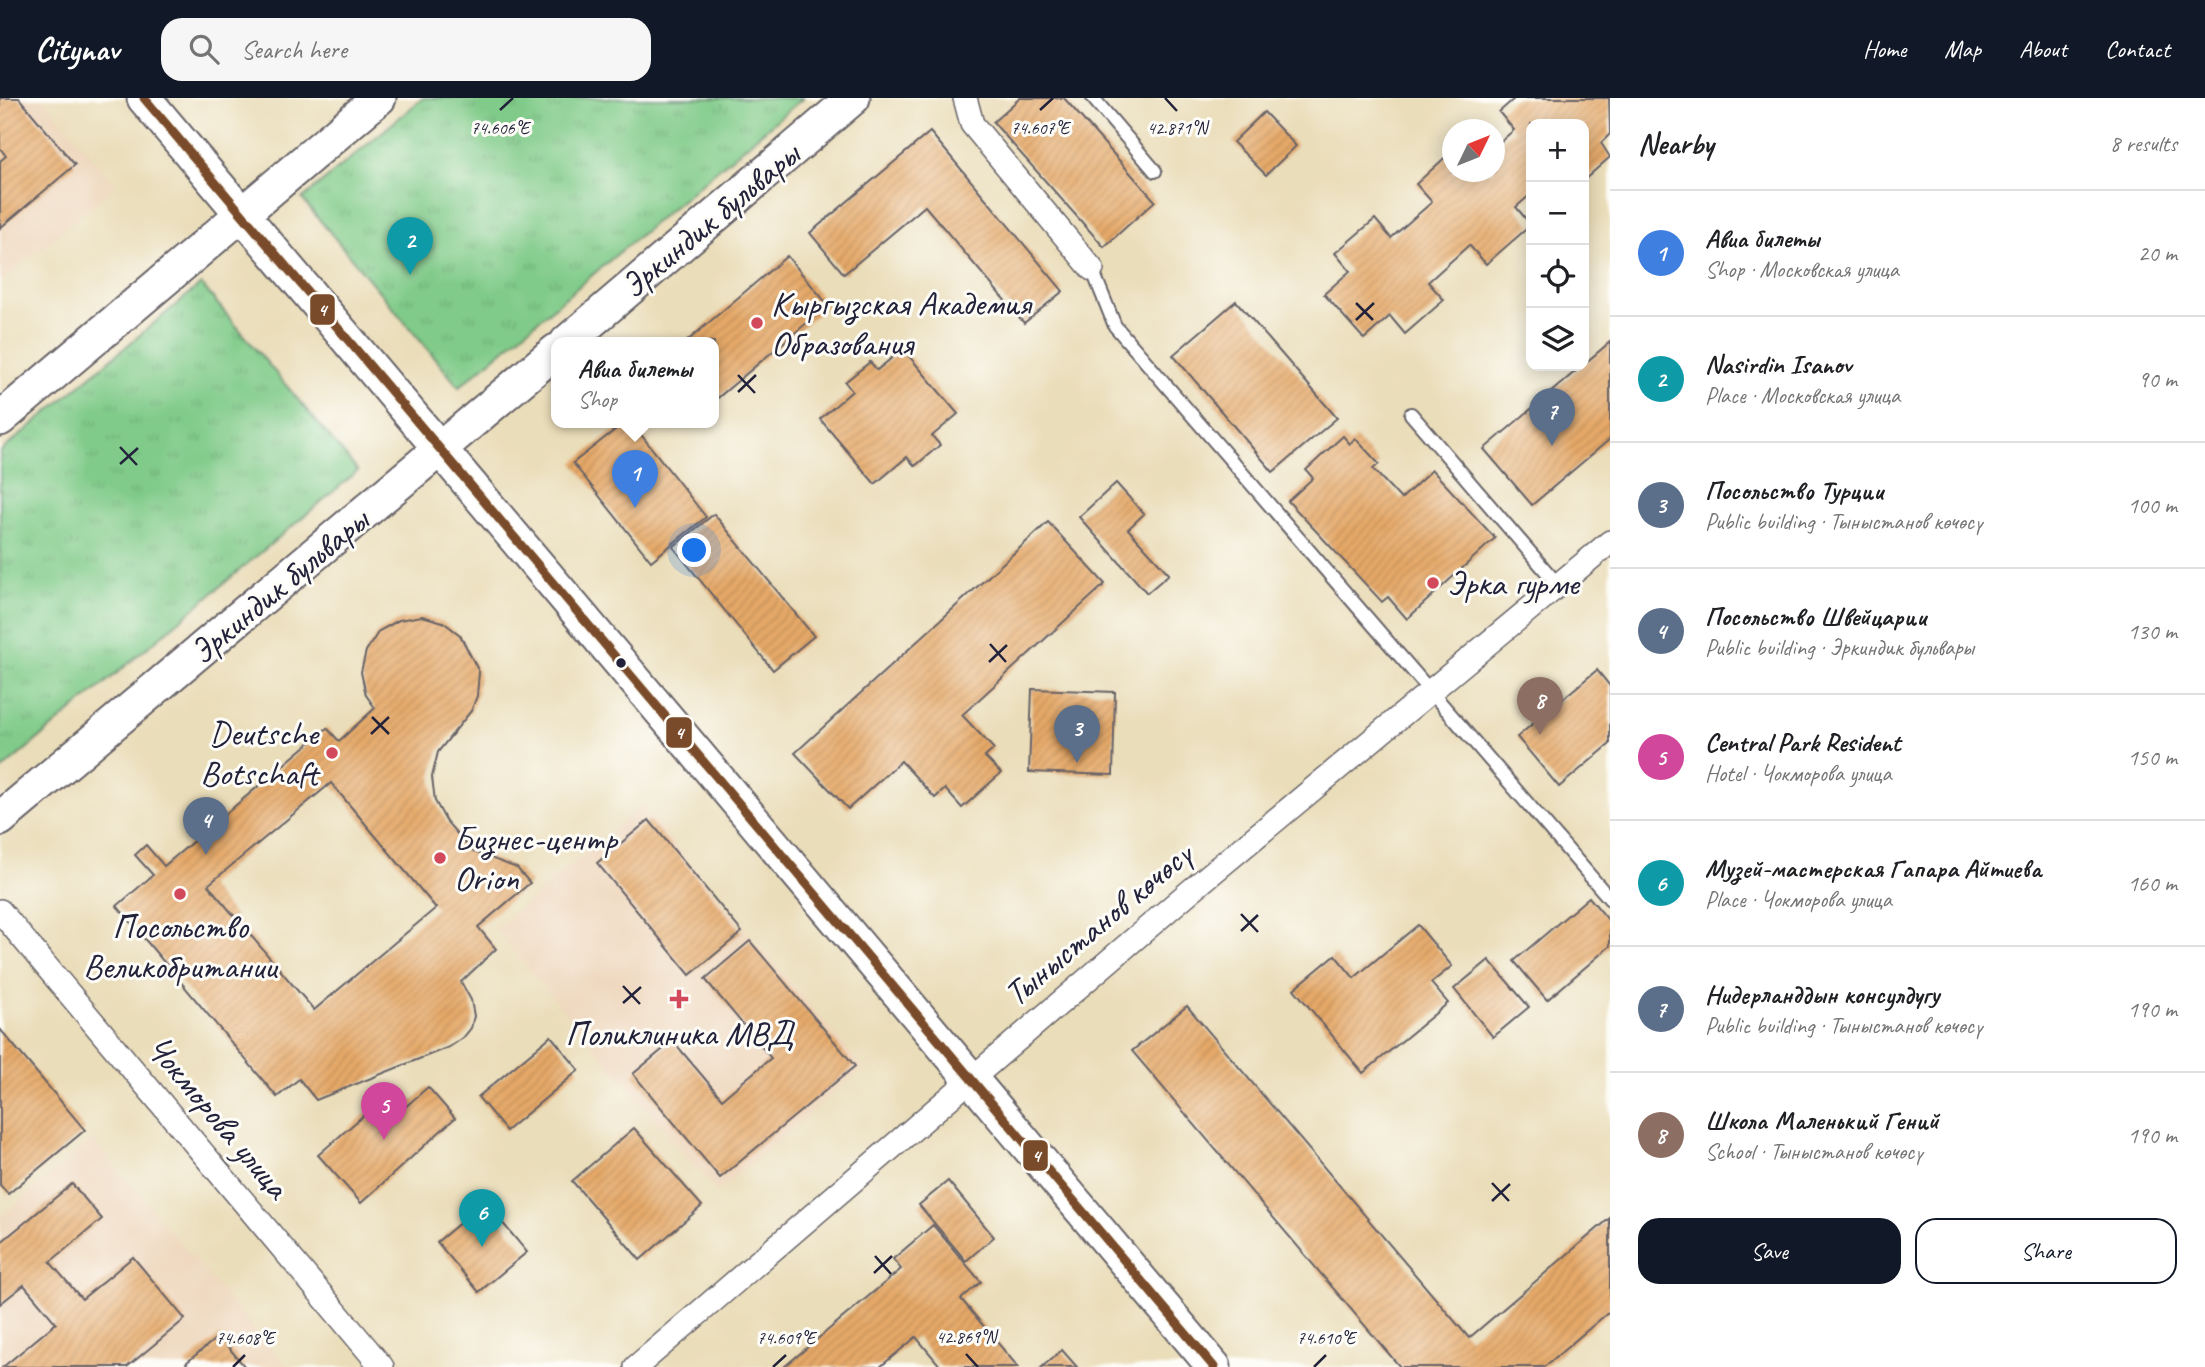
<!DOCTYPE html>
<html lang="en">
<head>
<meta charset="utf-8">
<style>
	:root { --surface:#fff; --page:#f6f6f6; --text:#202124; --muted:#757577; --line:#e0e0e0; --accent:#111827 }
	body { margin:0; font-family:Caveat,sans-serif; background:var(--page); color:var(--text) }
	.controls { position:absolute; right:21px; top:21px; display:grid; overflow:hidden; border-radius:14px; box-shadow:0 4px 18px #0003 }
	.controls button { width:63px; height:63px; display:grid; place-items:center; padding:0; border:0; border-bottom:2px solid var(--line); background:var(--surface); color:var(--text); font:35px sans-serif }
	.compass { position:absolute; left:1442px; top:21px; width:63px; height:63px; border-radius:50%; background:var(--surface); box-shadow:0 4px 18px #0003; rotate:47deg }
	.you { position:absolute; left:695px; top:453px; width:24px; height:24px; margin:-18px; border:5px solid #fff; border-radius:50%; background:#1a73e8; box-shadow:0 0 0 10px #1a73e833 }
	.badge { display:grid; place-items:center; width:46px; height:46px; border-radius:50%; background:var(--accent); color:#fff; font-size:23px; font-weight:700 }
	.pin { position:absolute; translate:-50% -58px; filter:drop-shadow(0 2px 4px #0008) }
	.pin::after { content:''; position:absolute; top:37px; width:24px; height:21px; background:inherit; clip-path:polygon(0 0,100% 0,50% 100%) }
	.popup { position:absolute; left:551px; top:239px; width:168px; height:91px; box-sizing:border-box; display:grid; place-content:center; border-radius:14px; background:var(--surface); filter:drop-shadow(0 2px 5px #0005); font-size:23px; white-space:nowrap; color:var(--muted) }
	.popup b { font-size:26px; color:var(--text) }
	.popup::after { content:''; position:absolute; left:50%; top:100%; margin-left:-14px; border:14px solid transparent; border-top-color:var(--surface) }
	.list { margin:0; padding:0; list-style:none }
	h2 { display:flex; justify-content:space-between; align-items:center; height:91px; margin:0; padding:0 28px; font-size:30px }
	h2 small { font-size:23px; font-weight:400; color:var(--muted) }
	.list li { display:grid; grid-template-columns:46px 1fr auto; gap:21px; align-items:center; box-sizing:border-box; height:126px; padding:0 28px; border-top:2px solid var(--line) }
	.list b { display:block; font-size:26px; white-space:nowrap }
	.list p { margin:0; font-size:23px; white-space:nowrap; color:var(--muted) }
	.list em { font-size:23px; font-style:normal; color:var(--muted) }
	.actions { display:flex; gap:14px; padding:21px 28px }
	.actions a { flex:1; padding:16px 0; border:2px solid var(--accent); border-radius:21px; text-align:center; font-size:24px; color:var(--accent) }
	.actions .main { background:var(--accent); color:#fff }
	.icon { flex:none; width:38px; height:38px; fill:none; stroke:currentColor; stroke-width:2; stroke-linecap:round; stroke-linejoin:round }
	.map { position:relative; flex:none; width:1610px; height:1269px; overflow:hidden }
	header { display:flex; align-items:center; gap:42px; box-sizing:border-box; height:98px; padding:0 35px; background:var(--accent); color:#fff }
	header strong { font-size:33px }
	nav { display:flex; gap:38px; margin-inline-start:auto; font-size:24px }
	.search { width:490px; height:63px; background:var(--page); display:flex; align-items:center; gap:18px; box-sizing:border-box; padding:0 24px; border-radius:21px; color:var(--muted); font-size:26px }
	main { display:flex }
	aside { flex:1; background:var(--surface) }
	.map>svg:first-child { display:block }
</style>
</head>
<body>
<header>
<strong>Citynav</strong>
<div class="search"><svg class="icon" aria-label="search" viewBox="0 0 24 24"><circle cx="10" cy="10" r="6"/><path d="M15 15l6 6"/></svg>Search here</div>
<nav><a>Home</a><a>Map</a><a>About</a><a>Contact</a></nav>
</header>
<main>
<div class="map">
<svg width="1610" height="1269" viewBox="0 0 1610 1269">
	<defs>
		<pattern id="grass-tufts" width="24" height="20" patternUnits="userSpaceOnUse" patternTransform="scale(1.75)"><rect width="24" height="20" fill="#80cb89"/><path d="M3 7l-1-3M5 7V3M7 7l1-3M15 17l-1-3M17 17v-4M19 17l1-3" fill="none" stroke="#6eae77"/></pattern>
		<pattern id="building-hatch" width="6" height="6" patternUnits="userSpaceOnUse" patternTransform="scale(1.75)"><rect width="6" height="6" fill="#e5a867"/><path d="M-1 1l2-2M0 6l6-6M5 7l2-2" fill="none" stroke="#c4905a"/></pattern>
	</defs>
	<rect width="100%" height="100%" fill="#fdfcf7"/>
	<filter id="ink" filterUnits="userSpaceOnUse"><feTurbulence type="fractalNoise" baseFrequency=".0143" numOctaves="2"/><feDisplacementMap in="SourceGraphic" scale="14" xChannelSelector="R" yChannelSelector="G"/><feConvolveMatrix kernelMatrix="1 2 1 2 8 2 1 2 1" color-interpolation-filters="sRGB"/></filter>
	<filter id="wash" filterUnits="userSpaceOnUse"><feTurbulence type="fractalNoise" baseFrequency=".00686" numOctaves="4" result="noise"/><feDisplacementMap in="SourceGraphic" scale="28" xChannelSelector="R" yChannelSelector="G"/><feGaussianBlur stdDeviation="1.57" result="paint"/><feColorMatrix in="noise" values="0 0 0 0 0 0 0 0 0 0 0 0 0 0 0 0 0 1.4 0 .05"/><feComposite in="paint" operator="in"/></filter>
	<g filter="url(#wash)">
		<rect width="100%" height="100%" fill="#eaddb9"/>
		<!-- built -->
		<g fill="#eed6bb">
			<polygon points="0,0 43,0 116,88 0,184"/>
			<polygon points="642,708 863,970 717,1094 495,831"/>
			<polygon points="92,1042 287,1269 0,1269 0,1120"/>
		</g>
		<!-- grass -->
		<g fill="url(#grass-tufts)" stroke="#517662" stroke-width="2">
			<polygon points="423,0 803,0 459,289 302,101"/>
			<polygon points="201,186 358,373 0,673 0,354"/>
		</g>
		<g id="blocks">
			<!-- building -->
			<g fill="url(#building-hatch)" fill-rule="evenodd">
				<polygon points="0,0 19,0 75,67 0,130 0,63 6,58 0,50"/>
				<polygon points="1020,0 1064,0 1155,103 1104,149 993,24"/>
				<polygon points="1515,0 1609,0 1610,36 1601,45 1610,59 1584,82 1584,26 1531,26 1531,96 1516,109 1531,127 1486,166 1469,147 1428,184 1444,202 1405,236 1390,218 1364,241 1324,196 1350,173 1335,155 1375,121 1391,140 1432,104 1416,86 1452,53 1452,74 1494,74 1494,49 1514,32 1499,14"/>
				<polygon points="1264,14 1296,48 1266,77 1233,44"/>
				<polygon points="930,34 1063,193 1024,225 925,108 844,176 810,135"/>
				<polygon points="787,158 828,207 714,303 714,244 686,244"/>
				<polygon points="1236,203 1337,320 1273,374 1173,257"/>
				<polygon points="1610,244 1610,341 1532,407 1484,351"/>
				<polygon points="903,251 958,316 932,338 940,347 915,368 907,359 875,386 820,321 852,293 845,284 870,264 877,272"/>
				<polygon points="625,324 631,324 706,419 651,463 573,365"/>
				<polygon points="1343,338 1350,346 1355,340 1379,366 1373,371 1401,401 1432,372 1495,440 1407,521 1388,499 1382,504 1288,403 1313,380 1306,372"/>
				<polygon points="1116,385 1144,416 1128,431 1169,476 1147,495 1079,419"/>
				<polygon points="714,416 814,538 773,572 673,449"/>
				<polygon points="1048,424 1105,486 962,617 994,651 985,659 1001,675 962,710 945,691 935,700 901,663 848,711 795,655"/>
				<path d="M 422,518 L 443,524 L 460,537 L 479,574 L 477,598 L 471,613 L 438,654 L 432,679 L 435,703 L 446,723 L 472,753 L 517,770 L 530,785 L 478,829 L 496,851 L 461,884 L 471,902 L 474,918 L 471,930 L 463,940 L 449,949 L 316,1002 L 299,981 L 277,999 L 117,808 L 153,777 L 135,757 L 146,747 L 164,768 L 327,630 L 339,643 L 375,610 L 366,597 L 361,574 L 366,553 L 379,533 L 399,522 ZM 331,685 L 436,810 L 314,912 L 208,787 Z"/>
				<polygon points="1597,572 1610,588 1610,646 1559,689 1517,639"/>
				<polygon points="1032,591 1115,594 1113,677 1029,674"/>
				<polygon points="649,722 742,834 690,877 597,765"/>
				<polygon points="1589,799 1610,824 1610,848 1547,902 1514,863"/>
				<polygon points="1418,827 1452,868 1431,885 1448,905 1363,975 1294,891 1335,857 1354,880"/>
				<polygon points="750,843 855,968 720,1080 633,976 673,943 722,1001 771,960 705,881"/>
				<polygon points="1489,862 1529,909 1493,939 1454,891"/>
				<polygon points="1187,908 1469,1240 1610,1120 1610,1213 1544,1269 1400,1269 1132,953"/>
				<polygon points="0,931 85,1032 8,1096 0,1087"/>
				<polygon points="551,938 579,972 506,1033 478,999"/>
				<polygon points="428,989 455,1020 361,1105 318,1057 372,1010 386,1026"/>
				<polygon points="634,1030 702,1108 640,1162 572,1083"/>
				<polygon points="948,1083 994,1139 966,1163 919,1107"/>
				<polygon points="72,1086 102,1121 50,1164 82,1201 133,1159 185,1221 127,1269 3,1269 56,1225 24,1187 0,1206 0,1145"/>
				<polygon points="485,1104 527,1154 479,1194 437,1144"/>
				<polygon points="933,1127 981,1184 961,1201 1018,1269 941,1269 916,1239 880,1269 784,1269 901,1171 893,1161"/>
				<polygon points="219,1238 245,1269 189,1269 186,1265"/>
				<polygon points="1062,1252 1077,1269 1042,1269"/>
			</g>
		</g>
	</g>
	<g filter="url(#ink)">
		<use href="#blocks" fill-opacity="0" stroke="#686367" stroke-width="2"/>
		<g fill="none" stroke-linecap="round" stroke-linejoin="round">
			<defs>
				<g id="lane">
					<polyline points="1093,0 1155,73"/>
					<polyline points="1092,171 1115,228 1610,801"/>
					<polyline points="1411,316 1558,487"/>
				</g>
				<g id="street">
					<polyline points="965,0 972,26 1092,171"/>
					<polyline points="0,813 382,1269"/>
					<polyline points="636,1269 1188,795 1610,444"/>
				</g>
				<g id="secondary">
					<polyline points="144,0 1214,1269"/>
					<polyline points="567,244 853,0"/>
					<polyline points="0,321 379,0"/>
					<polyline points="0,721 556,253"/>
				</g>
			</defs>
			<!-- lane casing -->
			<use href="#lane" stroke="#686367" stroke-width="16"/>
			<!-- street casing -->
			<use href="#street" stroke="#686367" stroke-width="26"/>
			<!-- secondary casing -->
			<use href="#secondary" stroke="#686367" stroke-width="37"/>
			<!-- lane -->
			<use href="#lane" stroke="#fff" stroke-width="12"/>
			<!-- street -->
			<use href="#street" stroke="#fff" stroke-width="23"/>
			<!-- secondary -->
			<use href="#secondary" stroke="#fff" stroke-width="33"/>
			<defs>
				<polyline id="bus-1" points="144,0 1214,1269"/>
			</defs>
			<!-- bus-1 casing -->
			<use href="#bus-1" stroke="#fdfcf7" stroke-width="14"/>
			<!-- bus-1 -->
			<use href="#bus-1" stroke="#7a4b2a" stroke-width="9"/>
		</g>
	</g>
	<!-- ticks -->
	<path fill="none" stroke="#22223b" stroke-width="2.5" d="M 1165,0 L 1177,13M 500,12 L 513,0M 1040,12 L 1053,0M 1356,205 L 1373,222M 1356,222 L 1374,205M 738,277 L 755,295M 738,294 L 756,277M 120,349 L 137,367M 120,366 L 138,350M 990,546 L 1006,564M 989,564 L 1007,547M 372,619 L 389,636M 371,636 L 389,619M 1241,816 L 1258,834M 1241,833 L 1258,817M 623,888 L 640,906M 623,905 L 641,889M 1492,1085 L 1509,1103M 1492,1103 L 1510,1086M 875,1158 L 891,1176M 874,1175 L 892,1158M 966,1256 L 978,1269M 233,1269 L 245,1257M 773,1269 L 786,1257M 1314,1269 L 1326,1257"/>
	<!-- markers -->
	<g fill="#d1495b" stroke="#fdfcf7" stroke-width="2.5">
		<circle cx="757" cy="225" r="7"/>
		<circle cx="1433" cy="485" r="7"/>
		<circle cx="332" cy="655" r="7"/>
		<circle cx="440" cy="760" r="7"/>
		<circle cx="180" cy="796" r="7"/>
		<path d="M675.5 890.5h7v7h7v7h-7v7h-7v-7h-7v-7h7z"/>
	</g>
	<circle fill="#22223b" stroke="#fdfcf7" stroke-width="2.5" cx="621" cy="565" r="6"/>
	<g text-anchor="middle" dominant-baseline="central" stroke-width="6" stroke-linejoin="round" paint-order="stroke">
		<!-- street labels -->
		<g font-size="35" fill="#22223b" stroke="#fdfcf7">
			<text transform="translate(710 122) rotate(-40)">Эркиндик бульвары</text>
			<text transform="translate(279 488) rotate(-40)">Эркиндик бульвары</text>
			<text transform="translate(1098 826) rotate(-40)">Тыныстанов көчөсү</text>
			<text transform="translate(218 1019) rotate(50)">Чокморова улица</text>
		</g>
		<!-- poi labels -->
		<g font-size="35" fill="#22223b" stroke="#fdfcf7" text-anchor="start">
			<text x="771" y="205">Кыргызская Академия<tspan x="771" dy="40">Образования</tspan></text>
			<text x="1447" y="485">Эрка гурме</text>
			<text x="318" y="635" text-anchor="end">Deutsche<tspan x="318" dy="40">Botschaft</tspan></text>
			<text x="454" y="740">Бизнес-центр<tspan x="454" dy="40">Orion</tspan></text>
			<text x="180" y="828" text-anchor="middle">Посольство<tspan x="180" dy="40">Великобритании</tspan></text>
			<text x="679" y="935" text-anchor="middle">Поликлиника МВД</text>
		</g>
	</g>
	<g font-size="18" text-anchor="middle" fill="#22223b" stroke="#fdfcf7" stroke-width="6" stroke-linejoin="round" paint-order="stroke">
		<text x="500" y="36">74.606°E</text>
		<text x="1040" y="36">74.607°E</text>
		<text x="1177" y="36">42.871°N</text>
		<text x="966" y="1245">42.869°N</text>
		<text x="245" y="1246">74.608°E</text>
		<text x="786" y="1246">74.609°E</text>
		<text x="1326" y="1246">74.610°E</text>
	</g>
	<g stroke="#fdfcf7" stroke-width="2.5">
		<rect x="309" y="195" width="27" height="33" rx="7" fill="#7a4b2a"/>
		<rect x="665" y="618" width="28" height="33" rx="7" fill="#7a4b2a"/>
		<rect x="1022" y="1041" width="27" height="33" rx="7" fill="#7a4b2a"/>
	</g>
	<g font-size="19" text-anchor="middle" font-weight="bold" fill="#fff">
		<text x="322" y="218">4</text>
		<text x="679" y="641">4</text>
		<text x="1036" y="1064">4</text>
	</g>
</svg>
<div class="controls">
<button>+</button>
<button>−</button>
<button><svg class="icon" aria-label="locate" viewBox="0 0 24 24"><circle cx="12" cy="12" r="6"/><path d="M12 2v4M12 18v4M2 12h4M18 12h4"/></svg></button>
<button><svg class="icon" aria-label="layers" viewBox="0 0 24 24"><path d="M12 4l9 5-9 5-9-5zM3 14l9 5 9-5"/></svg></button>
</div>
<svg class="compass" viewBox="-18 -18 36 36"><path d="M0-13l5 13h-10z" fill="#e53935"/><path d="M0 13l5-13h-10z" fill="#757577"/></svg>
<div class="you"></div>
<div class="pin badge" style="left:635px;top:410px;background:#3f7fe0">1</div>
<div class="popup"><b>Авиа билеты</b>Shop</div>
<div class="pin badge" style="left:410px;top:177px;background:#0f9aa8">2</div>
<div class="pin badge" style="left:1077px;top:665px;background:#5c6f8a">3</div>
<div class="pin badge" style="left:206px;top:757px;background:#5c6f8a">4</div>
<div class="pin badge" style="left:384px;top:1042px;background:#d1479c">5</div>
<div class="pin badge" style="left:482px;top:1149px;background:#0f9aa8">6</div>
<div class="pin badge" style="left:1552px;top:348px;background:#5c6f8a">7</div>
<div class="pin badge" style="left:1540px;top:637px;background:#8d6e63">8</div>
</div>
<aside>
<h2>Nearby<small>8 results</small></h2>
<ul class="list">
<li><span class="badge" style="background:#3f7fe0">1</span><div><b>Авиа билеты</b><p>Shop · Московская улица</p></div><em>20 m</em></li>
<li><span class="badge" style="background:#0f9aa8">2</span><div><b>Nasirdin Isanov</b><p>Place · Московская улица</p></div><em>90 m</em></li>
<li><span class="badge" style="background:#5c6f8a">3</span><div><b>Посольство Турции</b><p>Public building · Тыныстанов көчөсү</p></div><em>100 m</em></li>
<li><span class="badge" style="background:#5c6f8a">4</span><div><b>Посольство Швейцарии</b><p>Public building · Эркиндик бульвары</p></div><em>130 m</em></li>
<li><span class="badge" style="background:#d1479c">5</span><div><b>Central Park Resident</b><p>Hotel · Чокморова улица</p></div><em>150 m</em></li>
<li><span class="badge" style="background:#0f9aa8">6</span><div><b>Музей-мастерская Гапара Айтиева</b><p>Place · Чокморова улица</p></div><em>160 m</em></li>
<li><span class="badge" style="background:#5c6f8a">7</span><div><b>Нидерланддын консулдугу</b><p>Public building · Тыныстанов көчөсү</p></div><em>190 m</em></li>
<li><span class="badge" style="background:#8d6e63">8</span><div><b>Школа Маленький Гений</b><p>School · Тыныстанов көчөсү</p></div><em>190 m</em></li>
</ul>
<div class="actions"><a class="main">Save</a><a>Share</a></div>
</aside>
</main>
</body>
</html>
